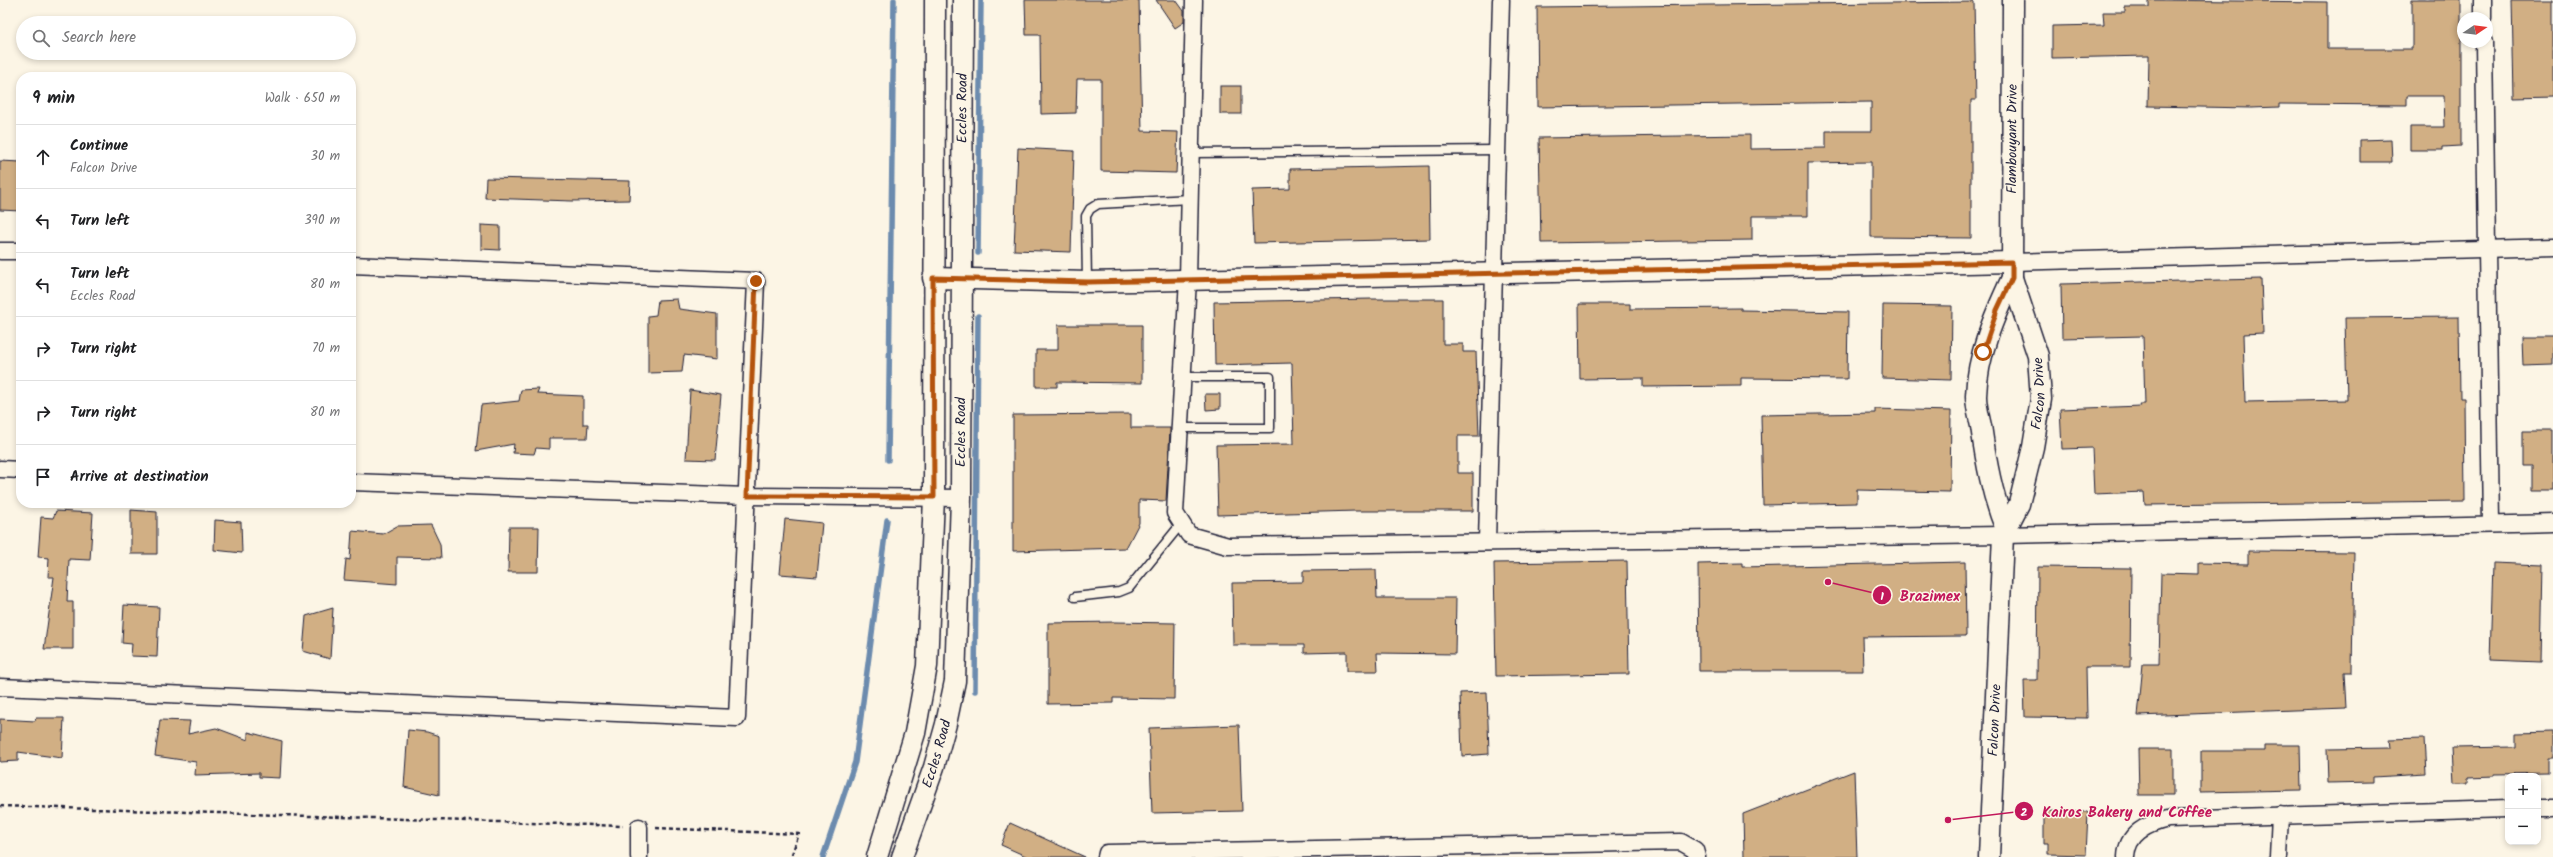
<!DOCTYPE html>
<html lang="en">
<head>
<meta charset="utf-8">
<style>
	:root { --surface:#fff; --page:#f6f6f6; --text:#202124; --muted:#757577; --line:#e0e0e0 }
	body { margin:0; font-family:Kalam,sans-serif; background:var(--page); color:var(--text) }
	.controls { position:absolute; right:12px; bottom:12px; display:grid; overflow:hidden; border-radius:8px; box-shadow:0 2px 6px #0003 }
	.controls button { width:36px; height:36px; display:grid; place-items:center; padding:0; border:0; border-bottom:1px solid var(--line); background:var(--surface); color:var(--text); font:20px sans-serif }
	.compass { position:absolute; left:2457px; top:12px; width:36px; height:36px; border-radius:50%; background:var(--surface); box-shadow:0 2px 6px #0003; rotate:77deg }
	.stop { position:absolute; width:12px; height:12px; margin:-9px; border:3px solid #b45309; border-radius:50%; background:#fff }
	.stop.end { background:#b45309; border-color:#fff; box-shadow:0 1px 4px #0008 }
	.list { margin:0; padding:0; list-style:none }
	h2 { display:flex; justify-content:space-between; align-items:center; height:52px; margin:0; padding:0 16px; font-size:17px }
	h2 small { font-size:13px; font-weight:400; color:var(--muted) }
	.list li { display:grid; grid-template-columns:26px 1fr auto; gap:12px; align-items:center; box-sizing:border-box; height:64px; padding:0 16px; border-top:1px solid var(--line) }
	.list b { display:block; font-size:15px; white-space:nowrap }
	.list p { margin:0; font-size:13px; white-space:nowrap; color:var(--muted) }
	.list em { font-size:13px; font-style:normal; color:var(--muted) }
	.icon { flex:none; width:22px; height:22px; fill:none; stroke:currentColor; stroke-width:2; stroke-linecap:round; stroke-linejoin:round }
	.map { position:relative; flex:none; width:2553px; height:857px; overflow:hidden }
	.search { position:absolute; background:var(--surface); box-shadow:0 2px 6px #0003; left:16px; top:16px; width:340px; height:44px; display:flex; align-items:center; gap:10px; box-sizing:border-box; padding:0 14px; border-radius:22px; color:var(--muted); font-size:15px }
	.panel { position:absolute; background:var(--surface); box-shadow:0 2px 6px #0003; left:16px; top:72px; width:340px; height:436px; border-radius:16px }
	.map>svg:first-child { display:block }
</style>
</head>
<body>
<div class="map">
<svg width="2553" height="857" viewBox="0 0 2553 857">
	<rect width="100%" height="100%" fill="#fcf5e5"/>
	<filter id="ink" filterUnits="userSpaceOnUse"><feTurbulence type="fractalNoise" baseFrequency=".025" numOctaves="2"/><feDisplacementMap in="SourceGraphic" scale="8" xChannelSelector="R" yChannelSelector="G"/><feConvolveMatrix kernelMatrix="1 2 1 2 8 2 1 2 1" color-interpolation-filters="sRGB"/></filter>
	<g filter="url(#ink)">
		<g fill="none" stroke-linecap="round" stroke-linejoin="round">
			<!-- stream -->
			<g stroke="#6c8bae" stroke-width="5.5">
				<polyline points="978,253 981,0"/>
				<polyline points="888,460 894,0"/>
				<polyline points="975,691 978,316"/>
				<polyline points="823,857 855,762 887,520"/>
			</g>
		</g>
		<!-- building -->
		<g fill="#d1af84" stroke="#22223b">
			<polygon points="1025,0 1139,0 1142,131 1178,132 1176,173 1101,171 1101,79 1077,79 1076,113 1041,114 1040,35 1026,35"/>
			<polygon points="1156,0 1176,0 1184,11 1184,22 1175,28"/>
			<polygon points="2149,0 2327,2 2327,49 2412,49 2412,0 2461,0 2461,146 2443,147 2443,150 2410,150 2410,127 2445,127 2444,96 2407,96 2407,105 2279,104 2279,107 2251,108 2148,106 2149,56 2052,58 2052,26 2104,25 2103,12 2125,12 2125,7 2149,7"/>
			<polygon points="2512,0 2553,0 2553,97 2514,98"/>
			<polygon points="1974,2 1976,100 1971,100 1971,238 1871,237 1871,162 1808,163 1808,216 1752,216 1752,240 1541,243 1539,138 1750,135 1750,149 1826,148 1826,131 1871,131 1871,102 1538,107 1537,7"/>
			<rect x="1220" y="86" width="21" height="28"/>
			<polygon points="2391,139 2392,162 2360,162 2360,140"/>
			<polygon points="1018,148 1074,151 1071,252 1014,250"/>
			<polygon points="0,161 21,162 21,211 0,210"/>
			<polygon points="1429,166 1430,239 1254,243 1252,190 1290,189 1290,169"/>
			<polygon points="486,178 630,181 629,200 572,201 485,198"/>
			<polygon points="481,225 500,226 500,250 481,249"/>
			<polygon points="2261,279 2263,333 2243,334 2245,402 2347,400 2345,318 2459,317 2460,398 2464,398 2465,501 2145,505 2144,492 2094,494 2092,448 2062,449 2060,409 2141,406 2140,404 2145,404 2143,336 2062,338 2061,284"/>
			<polygon points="677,299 679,309 717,314 717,359 684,355 682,372 648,373 648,316 656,315 658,300"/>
			<polygon points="1371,299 1443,299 1443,344 1463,344 1463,352 1476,352 1479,436 1458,436 1458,473 1473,473 1473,511 1356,511 1218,515 1216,445 1294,444 1292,363 1215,365 1214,302"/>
			<polygon points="1579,304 1630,304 1630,309 1741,308 1741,310 1848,312 1847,379 1741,378 1741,386 1643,387 1643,378 1580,379"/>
			<polygon points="1883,305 1952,306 1951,380 1882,378"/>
			<polygon points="1058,325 1142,325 1142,383 1057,382 1057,387 1036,387 1036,350 1058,350"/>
			<polygon points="2522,337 2553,337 2553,365 2523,366"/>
			<polygon points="539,389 537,394 583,396 583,424 588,424 587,438 549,438 549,449 536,448 534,454 513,453 514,444 476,451 481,405 519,401 521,390"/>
			<polygon points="690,390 721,395 715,460 686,459"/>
			<polygon points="1205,394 1220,394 1220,409 1206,410"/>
			<polygon points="1875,409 1951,411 1950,492 1857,490 1857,503 1763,505 1761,415 1875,413"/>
			<polygon points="1131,414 1131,428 1170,428 1170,430 1166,501 1139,500 1139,523 1126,548 1013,551 1013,415"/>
			<polygon points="2522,431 2553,431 2553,491 2531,491 2531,466 2522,466"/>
			<polygon points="131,510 157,512 157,554 131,554"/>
			<polygon points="56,511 93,513 90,560 69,559 67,602 73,602 73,649 44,649 54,577 48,577 49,558 38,557 41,517 53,518"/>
			<polygon points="785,519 822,523 817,577 780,574"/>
			<polygon points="215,520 241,522 242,553 214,550"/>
			<polygon points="431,525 440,544 441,558 397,557 397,584 344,580 346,559 350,560 352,531 383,534 397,526"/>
			<polygon points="509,527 539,527 538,572 508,572"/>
			<polygon points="2248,551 2354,552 2352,672 2344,672 2346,708 2138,716 2143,664 2159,664 2161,573 2199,574 2199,563 2248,564"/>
			<polygon points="1627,561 1629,674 1496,676 1494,563"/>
			<polygon points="1965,562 1966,636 1862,637 1863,671 1699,671 1698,564 1742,563 1742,567"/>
			<polygon points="2493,563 2543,565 2541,662 2490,660"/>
			<polygon points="2038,567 2131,568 2130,667 2086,667 2087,718 2025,717 2024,680 2037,680"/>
			<polygon points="1376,570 1377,598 1456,598 1455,654 1377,653 1378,671 1347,671 1347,652 1304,653 1304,645 1233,645 1232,583 1303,582 1303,571"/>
			<polygon points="124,605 159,607 157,657 131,656 132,644 122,643"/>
			<polygon points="333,608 330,659 303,651 306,616"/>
			<polygon points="1115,622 1175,623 1174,699 1113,698 1113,703 1048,704 1048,623"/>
			<polygon points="1487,692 1489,754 1462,756 1460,693"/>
			<polygon points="36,718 64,718 62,758 18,752 18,761 0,762 0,719 35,721"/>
			<polygon points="160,720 190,721 188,734 216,728 248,740 248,732 282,741 280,778 259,777 259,773 195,775 196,762 155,756"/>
			<polygon points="1239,725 1242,811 1152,813 1149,728"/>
			<polygon points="408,730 427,732 439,736 439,795 404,787"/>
			<polygon points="2553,732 2553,758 2548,758 2548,773 2495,774 2495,776 2468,777 2468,783 2454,783 2452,748 2515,747 2515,733"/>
			<polygon points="2424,738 2426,774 2373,777 2373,782 2328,783 2327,749 2390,748 2389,739"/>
			<polygon points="2265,745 2300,745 2301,790 2201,792 2201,751 2265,751"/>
			<polygon points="2138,749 2173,749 2173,795 2139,795"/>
			<polygon points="1854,771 1857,857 1744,857 1743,814"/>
			<polygon points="2044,811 2088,812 2086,855 2048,854 2048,843 2044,843"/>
			<polygon points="1010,823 1085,857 1028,857 1001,845"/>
		</g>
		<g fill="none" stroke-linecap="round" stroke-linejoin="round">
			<defs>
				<g id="service">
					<polyline points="1191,153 1497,150"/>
					<polyline points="1087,282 1086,216 1090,209 1098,204 1190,199"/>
					<polyline points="1181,428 1270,428 1270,377 1182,377"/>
					<polyline points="1075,597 1119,592 1129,588 1181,524"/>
				</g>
				<g id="minor">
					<polyline points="1194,0 1188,279 1175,513 1189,535 1228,546 2003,535 2553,523"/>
					<polyline points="2483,0 2483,18"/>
					<polyline points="2484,42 2491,524"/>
					<polyline points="0,251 21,251"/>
					<polyline points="2012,262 2553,247"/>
					<polyline points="0,469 21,470"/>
					<polyline points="351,482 747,496 961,498"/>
					<polyline points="1487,542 1501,0"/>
					<polyline points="0,687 737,718 756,281 351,265"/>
					<polyline points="2538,808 2553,808"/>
					<polyline points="639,827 639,857"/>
					<polyline points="1106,857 1107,853 1681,842 1695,850 1697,857"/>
					<path d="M 2126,857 C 2127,833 2147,824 2168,819 L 2508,809"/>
					<polyline points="2278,857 2280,815"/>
				</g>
				<g id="tertiary">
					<polyline points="933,278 1087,282 2012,262"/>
					<path d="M 2006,529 C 1992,496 1986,461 1981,426 C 1979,417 1976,406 1976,396 C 1977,355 1995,314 2012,278"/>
					<polyline points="877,857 915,733 927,666 934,497 935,0"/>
					<path id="s1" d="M 902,857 L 934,767 L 946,724 L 955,681 L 961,498 L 963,0"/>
					<path id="s2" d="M 1989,857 L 2003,535 L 2019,504 L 2033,447 L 2041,399 L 2038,356 L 2012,278 L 2013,0"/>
				</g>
			</defs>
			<!-- service casing -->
			<use href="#service" stroke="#22223b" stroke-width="11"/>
			<!-- minor casing -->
			<use href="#minor" stroke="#22223b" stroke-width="19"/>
			<!-- tertiary casing -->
			<use href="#tertiary" stroke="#22223b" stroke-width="23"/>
			<!-- path -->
			<g stroke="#22223b" stroke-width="2.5" stroke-dasharray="4 3" stroke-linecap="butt">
				<polyline points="0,806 623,826"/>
				<polyline points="656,828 799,834 791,857"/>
			</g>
			<!-- service -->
			<use href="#service" stroke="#fcf5e5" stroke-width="8"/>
			<!-- minor -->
			<use href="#minor" stroke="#fcf5e5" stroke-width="16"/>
			<!-- tertiary -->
			<use href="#tertiary" stroke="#fcf5e5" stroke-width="20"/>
		</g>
	</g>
	<g fill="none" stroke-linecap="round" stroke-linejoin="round" filter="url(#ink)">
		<!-- route -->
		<polyline stroke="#b45309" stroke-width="5" points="756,281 747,496 934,497 933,278 1088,282 2012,262 2012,278 1997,310 1983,352"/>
	</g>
	<g text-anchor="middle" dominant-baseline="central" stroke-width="3" stroke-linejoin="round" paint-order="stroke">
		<!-- street labels -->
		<g font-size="14" fill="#22223b" stroke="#fcf5e5">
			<text stroke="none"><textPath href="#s1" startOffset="757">Eccles Road</textPath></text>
			<text stroke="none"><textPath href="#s2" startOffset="729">Flambouyant Drive</textPath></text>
			<text stroke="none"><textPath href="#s2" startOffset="470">Falcon Drive</textPath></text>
			<text stroke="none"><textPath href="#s1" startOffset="433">Eccles Road</textPath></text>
			<text stroke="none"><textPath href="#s2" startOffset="137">Falcon Drive</textPath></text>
			<text stroke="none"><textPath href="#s1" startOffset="109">Eccles Road</textPath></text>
		</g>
	</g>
	<!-- callouts -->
	<path fill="none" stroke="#c2185b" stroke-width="1.5" d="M1828 582L1882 595M1948 820L2024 811"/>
	<g fill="#c2185b" stroke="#fcf5e5" stroke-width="1.5">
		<circle cx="1828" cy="582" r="4"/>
		<circle cx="1948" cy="820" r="4"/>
		<circle cx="1882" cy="595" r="10"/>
		<circle cx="2024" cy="811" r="10"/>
	</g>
	<g font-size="12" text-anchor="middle" font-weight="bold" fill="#fff">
		<text x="1882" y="600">1</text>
		<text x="2024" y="816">2</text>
	</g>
	<g font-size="15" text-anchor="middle" font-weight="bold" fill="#c2185b" stroke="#fcf5e5" stroke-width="3" stroke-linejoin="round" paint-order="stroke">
		<text x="1930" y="601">Brazimex</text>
		<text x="2127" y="817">Kairos Bakery and Coffee</text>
	</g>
</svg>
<div class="controls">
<button>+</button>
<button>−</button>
</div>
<svg class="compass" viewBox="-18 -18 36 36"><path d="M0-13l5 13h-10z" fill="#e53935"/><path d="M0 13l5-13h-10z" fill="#757577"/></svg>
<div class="stop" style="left:1983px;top:352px"></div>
<div class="stop end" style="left:756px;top:281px"></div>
<div class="search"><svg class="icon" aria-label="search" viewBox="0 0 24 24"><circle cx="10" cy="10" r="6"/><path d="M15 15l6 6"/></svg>Search here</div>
<section class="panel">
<h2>9 min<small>Walk · 650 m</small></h2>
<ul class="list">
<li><svg class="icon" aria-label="ahead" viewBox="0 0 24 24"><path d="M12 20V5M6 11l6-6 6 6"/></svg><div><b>Continue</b><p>Falcon Drive</p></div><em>30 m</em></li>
<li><svg class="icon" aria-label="left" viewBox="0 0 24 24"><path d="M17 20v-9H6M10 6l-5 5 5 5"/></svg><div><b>Turn left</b></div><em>390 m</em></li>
<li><svg class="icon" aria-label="left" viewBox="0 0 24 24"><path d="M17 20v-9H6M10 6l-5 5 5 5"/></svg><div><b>Turn left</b><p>Eccles Road</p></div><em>80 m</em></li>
<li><svg class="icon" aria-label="right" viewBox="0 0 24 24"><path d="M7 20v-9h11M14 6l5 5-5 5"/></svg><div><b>Turn right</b></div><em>70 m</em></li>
<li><svg class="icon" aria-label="right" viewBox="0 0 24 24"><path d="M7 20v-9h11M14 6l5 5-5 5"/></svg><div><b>Turn right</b></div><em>80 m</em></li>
<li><svg class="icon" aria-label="arrive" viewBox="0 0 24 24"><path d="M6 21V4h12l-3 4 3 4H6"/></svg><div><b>Arrive at destination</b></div></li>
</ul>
</section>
</div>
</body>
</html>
